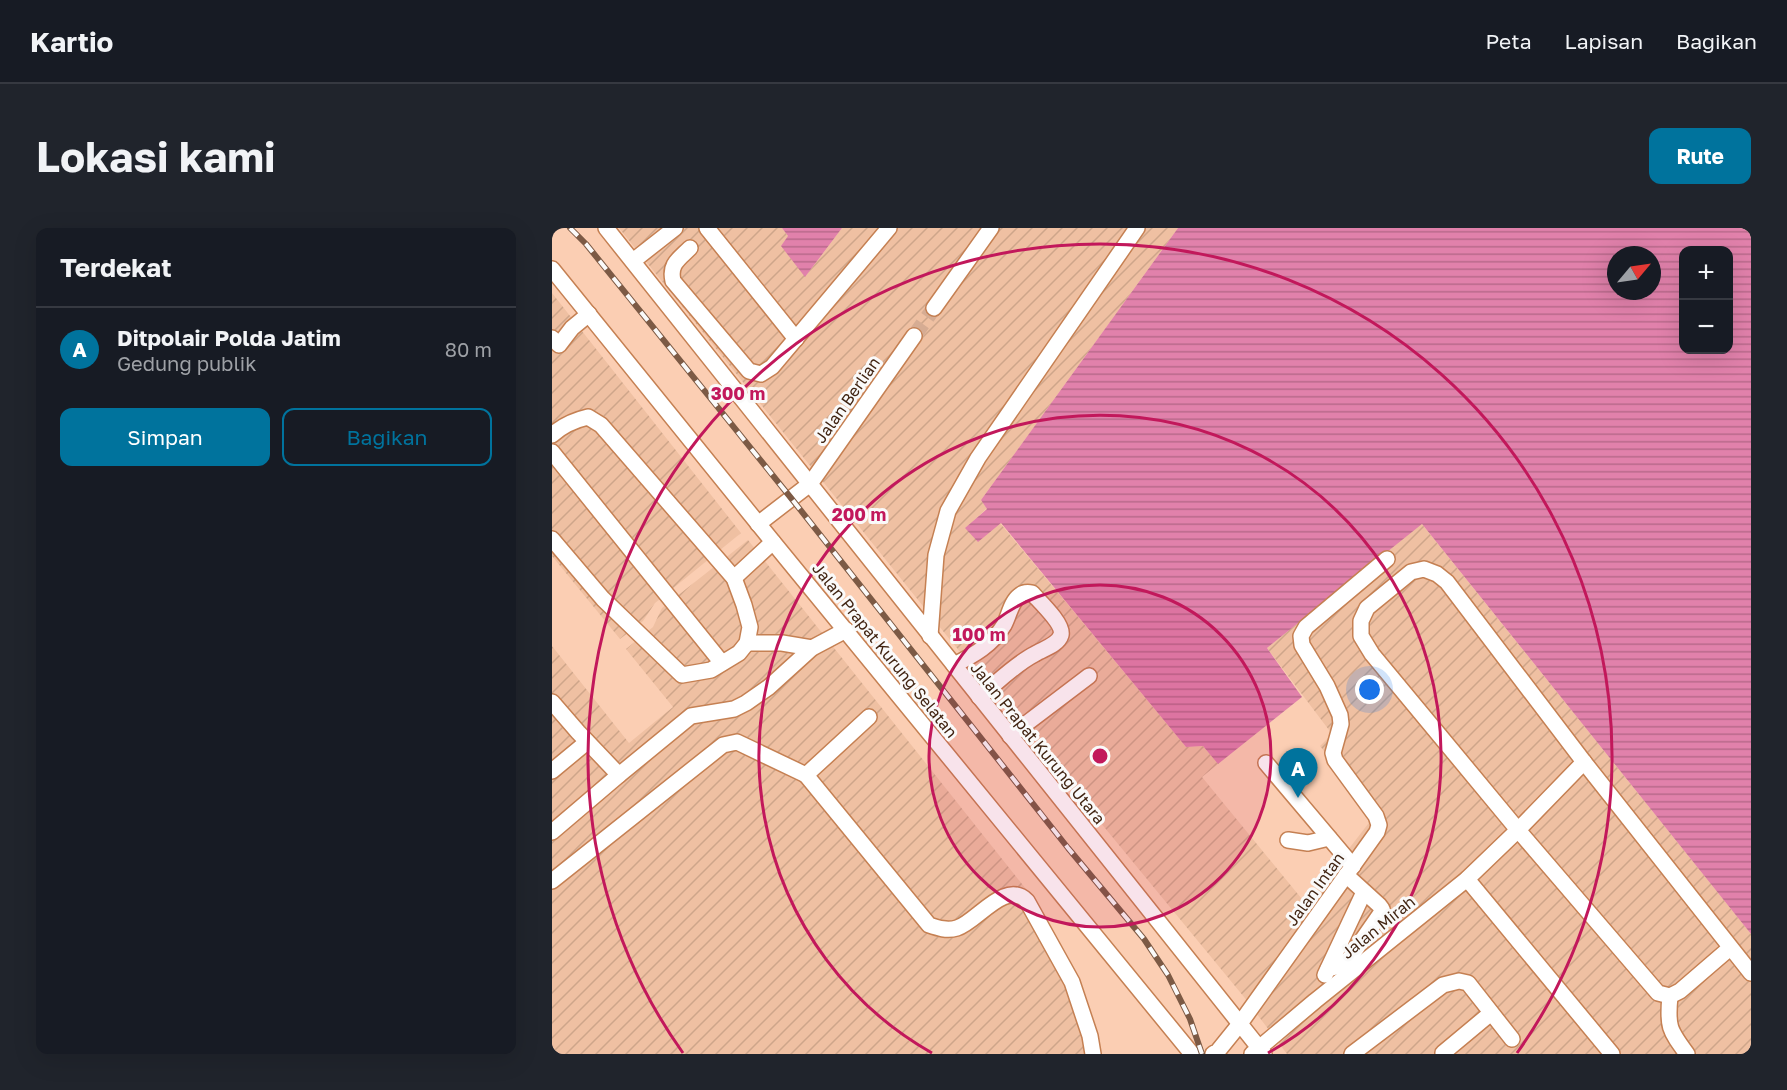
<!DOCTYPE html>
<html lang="id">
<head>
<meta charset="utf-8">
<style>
	:root { --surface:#171b24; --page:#20242c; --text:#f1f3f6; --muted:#9ea1a6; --line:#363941; --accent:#00739d }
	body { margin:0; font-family:"Golos Text",sans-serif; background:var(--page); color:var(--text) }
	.controls { position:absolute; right:18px; top:18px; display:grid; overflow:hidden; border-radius:12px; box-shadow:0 6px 24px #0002 }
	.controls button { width:54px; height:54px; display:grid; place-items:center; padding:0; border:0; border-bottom:2px solid var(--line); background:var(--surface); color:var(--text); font:30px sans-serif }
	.compass { position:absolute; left:1055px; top:18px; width:54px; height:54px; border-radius:50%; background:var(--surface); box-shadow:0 6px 24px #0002; rotate:61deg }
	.you { position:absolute; left:818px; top:462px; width:21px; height:21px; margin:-15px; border:4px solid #fff; border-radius:50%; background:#1a73e8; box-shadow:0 0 0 9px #1a73e833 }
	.badge { display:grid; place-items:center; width:39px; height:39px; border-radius:50%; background:var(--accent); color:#fff; font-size:20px; font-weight:700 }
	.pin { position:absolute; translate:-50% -50px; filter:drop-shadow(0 2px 3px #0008) }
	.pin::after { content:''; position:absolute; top:32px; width:21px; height:18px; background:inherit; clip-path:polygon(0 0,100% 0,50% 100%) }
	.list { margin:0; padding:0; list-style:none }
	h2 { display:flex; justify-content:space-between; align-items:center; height:78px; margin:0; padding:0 24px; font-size:26px }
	h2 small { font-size:20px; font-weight:400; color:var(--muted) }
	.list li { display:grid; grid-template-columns:39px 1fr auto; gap:18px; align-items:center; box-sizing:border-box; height:84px; padding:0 24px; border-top:2px solid var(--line) }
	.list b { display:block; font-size:22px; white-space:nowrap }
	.list p { margin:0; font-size:20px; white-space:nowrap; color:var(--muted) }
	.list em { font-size:20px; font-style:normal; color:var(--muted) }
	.actions { display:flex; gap:12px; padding:18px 24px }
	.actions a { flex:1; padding:14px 0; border:2px solid var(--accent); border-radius:12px; text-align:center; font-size:21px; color:var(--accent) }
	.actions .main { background:var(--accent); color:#fff }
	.map { position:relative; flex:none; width:1199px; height:826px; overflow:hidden; border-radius:12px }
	header { display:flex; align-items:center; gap:36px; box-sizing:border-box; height:84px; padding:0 30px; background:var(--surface); border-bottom:2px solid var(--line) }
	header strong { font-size:28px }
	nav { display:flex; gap:33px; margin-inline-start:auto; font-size:21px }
	.intro { display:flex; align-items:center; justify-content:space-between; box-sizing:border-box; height:144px; padding:0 36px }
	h1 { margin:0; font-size:42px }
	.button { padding:15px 27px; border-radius:12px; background:var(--accent); color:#fff; font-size:21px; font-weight:700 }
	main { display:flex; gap:36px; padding:0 36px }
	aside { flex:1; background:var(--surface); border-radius:12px; box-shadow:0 6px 24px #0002 }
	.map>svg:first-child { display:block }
</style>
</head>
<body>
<header>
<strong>Kartio</strong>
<nav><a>Peta</a><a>Lapisan</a><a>Bagikan</a></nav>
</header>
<div class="intro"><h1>Lokasi kami</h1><a class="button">Rute</a></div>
<main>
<aside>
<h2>Terdekat<small></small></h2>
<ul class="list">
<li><span class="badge">A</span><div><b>Ditpolair Polda Jatim</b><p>Gedung publik</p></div><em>80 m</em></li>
</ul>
<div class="actions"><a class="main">Simpan</a><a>Bagikan</a></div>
</aside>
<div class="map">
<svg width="1199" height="826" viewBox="0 0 1199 826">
	<defs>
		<pattern id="industrial-furrows" width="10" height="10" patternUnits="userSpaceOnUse" patternTransform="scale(1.5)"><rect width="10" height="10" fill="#efc0a2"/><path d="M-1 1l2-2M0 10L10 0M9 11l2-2" fill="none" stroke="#cea58a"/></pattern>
		<pattern id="water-rules" width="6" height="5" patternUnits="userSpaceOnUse" patternTransform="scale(1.5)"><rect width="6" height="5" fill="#e181ab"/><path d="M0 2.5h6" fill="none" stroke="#b8698a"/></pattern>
	</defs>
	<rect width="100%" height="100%" fill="#fbceb3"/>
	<!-- industrial -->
	<g fill="url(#industrial-furrows)">
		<polygon points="67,0 230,0 236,8 253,49 290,0 626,0 429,272 435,280 414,300 448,295 634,519 651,518 666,536 650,549 754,676 823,587 768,518 780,506 715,420 869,295 1199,706 1199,826 735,826 692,769 395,408"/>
		<polygon points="0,65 189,305 103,375 91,393 68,411 0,328"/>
		<polygon points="196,312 474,661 498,710 527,779 536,826 0,826 0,418 77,515 121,479 74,421 101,399 110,380"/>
	</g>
	<!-- water -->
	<g fill="url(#water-rules)" fill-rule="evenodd">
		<polygon points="230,0 290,0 253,49 229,18 236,8"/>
		<path d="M 626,0 L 1199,0 L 1199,706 L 870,296 L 715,420 L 750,469 L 666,536 L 651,518 L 634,519 L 449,295 L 426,314 L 413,300 L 435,281 L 429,272 ZM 1132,22 L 1176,22 L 1176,122 L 1132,122 ZM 1064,27 L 1100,27 L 1100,63 L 1064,63 Z"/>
	</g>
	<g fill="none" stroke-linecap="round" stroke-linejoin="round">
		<!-- minor-tunnel -->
		<polyline stroke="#d6ac93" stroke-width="15" stroke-dasharray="15 8" stroke-linecap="butt" points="362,108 382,80"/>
		<defs>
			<g id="minor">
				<polyline points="54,0 712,826"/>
				<polyline points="155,0 244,111"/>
				<path d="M 138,20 C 127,31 117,36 121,53 L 197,143 L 209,146 L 220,139 L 337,0"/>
				<polyline points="81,33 123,0"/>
				<polyline points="0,41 221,314 640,826"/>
				<polyline points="382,80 439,0"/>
				<polyline points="0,110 7,117 20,100 37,86"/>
				<path d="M 0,207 C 11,197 23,192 36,189 L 49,197 L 182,350 L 192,377 L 198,399 L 195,415 L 187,425 L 159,442 L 130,447 L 51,371 L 0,311"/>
				<polyline points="0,224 170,435"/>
				<polyline points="206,296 258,256 362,108"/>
				<polyline points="182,350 221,314"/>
				<polyline points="378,408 384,327 396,283 426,230 585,0"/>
				<polyline points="195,415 230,415 260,420"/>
				<path d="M 402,437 C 422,427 440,417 452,397 C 457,388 459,374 467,368 C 471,364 475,364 480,365 C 487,373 512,396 509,407 C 506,417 491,421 483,426 C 463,436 445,455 427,469"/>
				<polyline points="0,474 26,504 67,547 139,488 182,481 194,475 217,459 260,420 294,402"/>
				<path d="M 317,489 L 254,547 L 377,697 C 386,700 395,703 405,700 C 425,694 453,651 475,673 L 520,754 L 538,808 L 541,826"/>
				<polyline points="458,508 537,448"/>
				<polyline points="714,535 801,638"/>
				<polyline points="0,543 35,514"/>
				<polyline points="0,604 67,547"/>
				<polyline points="736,612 756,615 777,610"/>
				<polyline points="915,651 1060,826"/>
				<polyline points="0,653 171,517 185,514 254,547"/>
				<polyline points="1178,720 1128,763 1118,768 1106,765 966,602 820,426 809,408 809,393 815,380 859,344 872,341 885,346 895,354 1032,534 1199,745"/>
				<polyline points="776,741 787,738 797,731 829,685 830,681 827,677 794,647"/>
				<polyline points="773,747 812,664"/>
				<path d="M 1118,768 C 1115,798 1117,802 1135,826"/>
				<polyline points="891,825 939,785"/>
				<polyline points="661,826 666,823 687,797 825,604 827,597 824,588 783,532 781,525 789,496 788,487 775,458 750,417 749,408 754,399 835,331"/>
				<polyline points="700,826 763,773 915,651 966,602 1032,534"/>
				<polyline points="800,826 891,757 907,753 916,755 960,811"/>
			</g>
		</defs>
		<!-- minor casing -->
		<use href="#minor" stroke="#c58053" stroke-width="18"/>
		<!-- minor -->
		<use href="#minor" stroke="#fff" stroke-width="15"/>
		<defs>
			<polyline id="rail" points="18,0 34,16 239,270 516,620 592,711 616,747 638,791 650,826"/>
		</defs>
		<!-- rail casing -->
		<use href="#rail" stroke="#7c5a45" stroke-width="6"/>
		<!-- rail -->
		<use href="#rail" stroke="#fafafa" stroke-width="4" stroke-dasharray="11" stroke-linecap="butt"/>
	</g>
	<!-- distance rings -->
	<circle cx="548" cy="528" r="171" fill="#c2185b" fill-opacity=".12"/>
	<g fill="none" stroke="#c2185b" stroke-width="3">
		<circle cx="548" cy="528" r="171"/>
		<path d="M380 825A341 341 0 1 1 716 825"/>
		<path d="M131 825A512 512 0 1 1 965 825"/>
	</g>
	<g text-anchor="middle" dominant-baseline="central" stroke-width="6" stroke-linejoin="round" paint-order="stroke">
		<!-- street labels -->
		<g font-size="16" fill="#412412" stroke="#fafafa">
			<text transform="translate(295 172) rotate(-55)">Jalan Berlian</text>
			<text transform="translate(333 422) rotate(51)">Jalan Prapat Kurung Selatan</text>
			<text transform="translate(486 515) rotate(51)">Jalan Prapat Kurung Utara</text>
			<text transform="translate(763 661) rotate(-54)">Jalan Intan</text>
			<text transform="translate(826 699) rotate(-39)">Jalan Mirah</text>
		</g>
	</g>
	<circle cx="548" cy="528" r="9" fill="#c2185b" stroke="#fafafa" stroke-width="3"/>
	<g font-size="18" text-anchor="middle" font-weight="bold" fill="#c2185b" stroke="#fafafa" stroke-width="6" stroke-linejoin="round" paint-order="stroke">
		<text x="186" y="172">300 m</text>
		<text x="307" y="293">200 m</text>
		<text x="427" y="413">100 m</text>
	</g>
</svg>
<div class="controls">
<button>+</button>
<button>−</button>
</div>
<svg class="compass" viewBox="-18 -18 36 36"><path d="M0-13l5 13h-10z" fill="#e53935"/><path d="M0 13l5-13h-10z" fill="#9ea1a6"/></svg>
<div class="you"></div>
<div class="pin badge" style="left:746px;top:570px">A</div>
</div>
</main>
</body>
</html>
